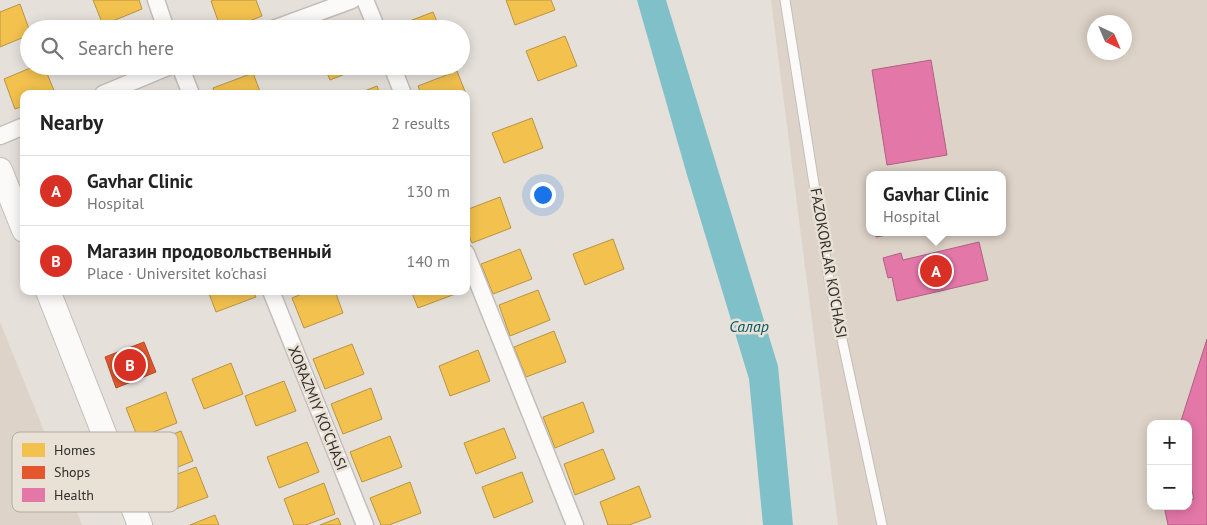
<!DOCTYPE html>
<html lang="en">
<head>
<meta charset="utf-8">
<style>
	:root { --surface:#fff; --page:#f6f6f6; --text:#222; --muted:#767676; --line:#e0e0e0; --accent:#d93025 }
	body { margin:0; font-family:"PT Sans",sans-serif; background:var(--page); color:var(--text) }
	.controls { position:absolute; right:15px; bottom:15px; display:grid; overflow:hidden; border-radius:10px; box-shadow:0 2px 12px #0003 }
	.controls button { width:45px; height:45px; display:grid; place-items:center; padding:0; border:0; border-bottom:1px solid var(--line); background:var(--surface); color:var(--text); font:25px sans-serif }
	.compass { position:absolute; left:1087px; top:15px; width:45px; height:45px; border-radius:50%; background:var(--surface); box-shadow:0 2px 12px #0003; rotate:136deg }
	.you { position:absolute; left:542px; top:194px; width:18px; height:18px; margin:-12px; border:4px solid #fff; border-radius:50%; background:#1a73e8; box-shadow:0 0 0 8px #1a73e833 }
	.badge { display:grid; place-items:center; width:32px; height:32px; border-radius:50%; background:var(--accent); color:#fff; font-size:16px; font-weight:700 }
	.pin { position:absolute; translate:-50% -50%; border:2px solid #fff; box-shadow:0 1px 5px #0006 }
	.popup { position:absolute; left:866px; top:171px; width:140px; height:65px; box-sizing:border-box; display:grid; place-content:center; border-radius:10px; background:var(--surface); filter:drop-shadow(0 1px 4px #0005); font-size:16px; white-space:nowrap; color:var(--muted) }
	.popup b { font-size:19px; color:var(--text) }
	.popup::after { content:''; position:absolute; left:50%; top:100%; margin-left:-10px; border:10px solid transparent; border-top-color:var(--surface) }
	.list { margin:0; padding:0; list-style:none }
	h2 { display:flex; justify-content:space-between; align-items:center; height:65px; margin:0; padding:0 20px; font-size:21px }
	h2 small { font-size:16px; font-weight:400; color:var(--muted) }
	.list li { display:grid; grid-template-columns:32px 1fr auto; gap:15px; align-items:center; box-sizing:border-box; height:70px; padding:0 20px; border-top:1px solid var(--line) }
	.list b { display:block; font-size:19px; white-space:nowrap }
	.list p { margin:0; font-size:16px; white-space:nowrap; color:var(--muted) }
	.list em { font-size:16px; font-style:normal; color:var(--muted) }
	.icon { flex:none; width:28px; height:28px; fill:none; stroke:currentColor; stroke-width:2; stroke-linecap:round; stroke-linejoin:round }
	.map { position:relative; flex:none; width:1207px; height:525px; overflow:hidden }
	.search { position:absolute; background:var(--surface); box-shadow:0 2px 12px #0003; left:20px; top:20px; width:450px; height:55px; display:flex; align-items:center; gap:12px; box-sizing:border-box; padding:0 18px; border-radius:28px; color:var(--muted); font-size:19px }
	.panel { position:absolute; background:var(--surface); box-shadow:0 2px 12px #0003; left:20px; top:90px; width:450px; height:205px; border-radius:10px }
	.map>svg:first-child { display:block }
</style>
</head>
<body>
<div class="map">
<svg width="1207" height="525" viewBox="0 0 1207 525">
	<rect width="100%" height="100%" fill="#e5e0da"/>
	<!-- built -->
	<g fill="#ddd3c8" fill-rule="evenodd">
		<path d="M 771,0 L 1207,0 L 1207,525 L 838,525 ZM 1094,22 L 1124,22 L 1124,52 L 1094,52 ZM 870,175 L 1002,175 L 1002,232 L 870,232 ZM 1151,424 L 1188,424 L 1188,506 L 1151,506 Z"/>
		<polygon points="0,322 82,525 0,525"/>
	</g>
	<!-- water -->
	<polygon fill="#80c0c9" points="637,0 666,0 778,366 793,525 763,525 749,379 687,175"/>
	<!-- homes -->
	<g fill="#f2c14e" stroke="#b89544">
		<polygon points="93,0 139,0 142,9 103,25"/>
		<polygon points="214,0 256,0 262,16 230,29 221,29 211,1"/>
		<polygon points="506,0 551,0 555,10 515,25"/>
		<polygon points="20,4 29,29 29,35 0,47 0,12"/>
		<polygon points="433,12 440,29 394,29 394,27"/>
		<polygon points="565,36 577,66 538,81 526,51"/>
		<polygon points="35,66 44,66 55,93 24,94 24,106 15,109 4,79"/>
		<polygon points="324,66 365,66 330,80"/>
		<polygon points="457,71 466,94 421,94 418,86"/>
		<polygon points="253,73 261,94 215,94 213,88"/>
		<polygon points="377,86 380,94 357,94"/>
		<polygon points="532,118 543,148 504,163 492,133"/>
		<polygon points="500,197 511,228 472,243 466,229 466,210"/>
		<polygon points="613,239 624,269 585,285 573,254"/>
		<polygon points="520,249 532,279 493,294 481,264"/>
		<polygon points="538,290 550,320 510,336 499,305"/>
		<polygon points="208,291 253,291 256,297 216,312"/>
		<polygon points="309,291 335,291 343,313 304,328 292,298"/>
		<polygon points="411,291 457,291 458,293 418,308"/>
		<polygon points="554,331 566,362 526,377 514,347"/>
		<polygon points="352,344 364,374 325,389 313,359"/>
		<polygon points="478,350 490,381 450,396 439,366"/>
		<polygon points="231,363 243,394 204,409 192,379"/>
		<polygon points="284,381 296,411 256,426 245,396"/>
		<polygon points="371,388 382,419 343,434 331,404"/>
		<polygon points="166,392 177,423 138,438 126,408"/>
		<polygon points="583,402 594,432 555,448 543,417"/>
		<polygon points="504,428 516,458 476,474 464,443"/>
		<polygon points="181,431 193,461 153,477 141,446"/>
		<polygon points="390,436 402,467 362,482 350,452"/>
		<polygon points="307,442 319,472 279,488 267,457"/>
		<polygon points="603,449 615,479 575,495 564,464"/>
		<polygon points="196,467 208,497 168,512 156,482"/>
		<polygon points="522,472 533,502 494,518 482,487"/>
		<polygon points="410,482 421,513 389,525 381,525 370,498"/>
		<polygon points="324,483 335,514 306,525 294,525 284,499"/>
		<polygon points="639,486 651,517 629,525 608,525 600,502"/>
		<polygon points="215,515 219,525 190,525"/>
		<polygon points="338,518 341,525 320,525"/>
	</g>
	<!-- shops -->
	<polygon fill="#e4572e" stroke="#af4b2d" points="144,342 156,372 116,388 105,357"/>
	<!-- health -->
	<g fill="#e377a8" stroke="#ae6182">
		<polygon points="931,60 947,155 887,165 872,70"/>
		<polygon points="875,232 904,232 876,237"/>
		<polygon points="979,242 988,280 897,301 892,277 888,278 883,258 901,253 903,260"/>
		<polygon points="1207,339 1207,525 1168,525 1164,506 1188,506 1188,500 1194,499 1188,473 1188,424 1180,424"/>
	</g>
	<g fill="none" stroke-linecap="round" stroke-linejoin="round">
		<defs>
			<polyline id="lane" points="785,0 829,279 882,525"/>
			<g id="street">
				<polyline points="156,0 166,29"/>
				<polyline points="365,0 377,29"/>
				<polyline points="273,29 352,0"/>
				<polyline points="180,66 191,94"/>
				<polyline points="392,66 403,94"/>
				<polyline points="103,94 170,66"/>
				<polyline points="0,136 24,126"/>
				<polyline points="466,253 575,525"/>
				<polyline points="271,291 365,525"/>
			</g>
			<g id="secondary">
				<polyline points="0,170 24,230"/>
				<polyline points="48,291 140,525"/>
			</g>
		</defs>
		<!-- lane casing -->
		<use href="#lane" stroke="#c2beba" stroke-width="11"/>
		<!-- street casing -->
		<use href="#street" stroke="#c2beba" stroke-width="19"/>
		<!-- secondary casing -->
		<use href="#secondary" stroke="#c2beba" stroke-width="26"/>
		<!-- lane -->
		<use href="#lane" stroke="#fbfaf9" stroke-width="9"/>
		<!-- street -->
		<use href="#street" stroke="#fbfaf9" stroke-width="16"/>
		<!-- secondary -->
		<use href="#secondary" stroke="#fbfaf9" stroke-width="24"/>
	</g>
	<g text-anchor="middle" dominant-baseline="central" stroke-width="5" stroke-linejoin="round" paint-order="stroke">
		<!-- street labels -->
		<g font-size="15" fill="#322f2b" stroke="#e9e0d6">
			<text transform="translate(829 263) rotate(80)">FAZOKORLAR KO'CHASI</text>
			<text transform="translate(318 408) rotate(68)">XORAZMIY KO'CHASI</text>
		</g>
		<!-- water labels -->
		<g font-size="16" font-style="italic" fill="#065c67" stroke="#e9e0d6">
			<text x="749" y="326">Салар</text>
		</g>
	</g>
	<!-- legend -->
	<rect x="12" y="432" width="166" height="80" rx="8" fill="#e9e0d6" stroke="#b2aba3" stroke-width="1"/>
	<rect x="22" y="443" width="23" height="14" fill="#f2c14e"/>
	<rect x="22" y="466" width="23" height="13" fill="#e4572e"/>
	<rect x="22" y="488" width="23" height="14" fill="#e377a8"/>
	<g font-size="14" fill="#322f2b">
		<text x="54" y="455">Homes</text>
		<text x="54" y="477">Shops</text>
		<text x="54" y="500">Health</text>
	</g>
</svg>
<div class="controls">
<button>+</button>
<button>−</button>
</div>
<svg class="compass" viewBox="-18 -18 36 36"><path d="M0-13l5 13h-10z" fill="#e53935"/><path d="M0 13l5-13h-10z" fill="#767676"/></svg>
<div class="you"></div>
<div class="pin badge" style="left:936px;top:271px">A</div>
<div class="popup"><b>Gavhar Clinic</b>Hospital</div>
<div class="pin badge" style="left:130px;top:365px">B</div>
<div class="search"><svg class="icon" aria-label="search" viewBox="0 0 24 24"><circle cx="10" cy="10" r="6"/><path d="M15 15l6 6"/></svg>Search here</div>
<section class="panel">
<h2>Nearby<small>2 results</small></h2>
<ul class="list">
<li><span class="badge">A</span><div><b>Gavhar Clinic</b><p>Hospital</p></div><em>130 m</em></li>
<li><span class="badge">B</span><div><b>Магазин продовольственный</b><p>Place · Universitet ko'chasi</p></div><em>140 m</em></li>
</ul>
</section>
</div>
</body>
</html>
